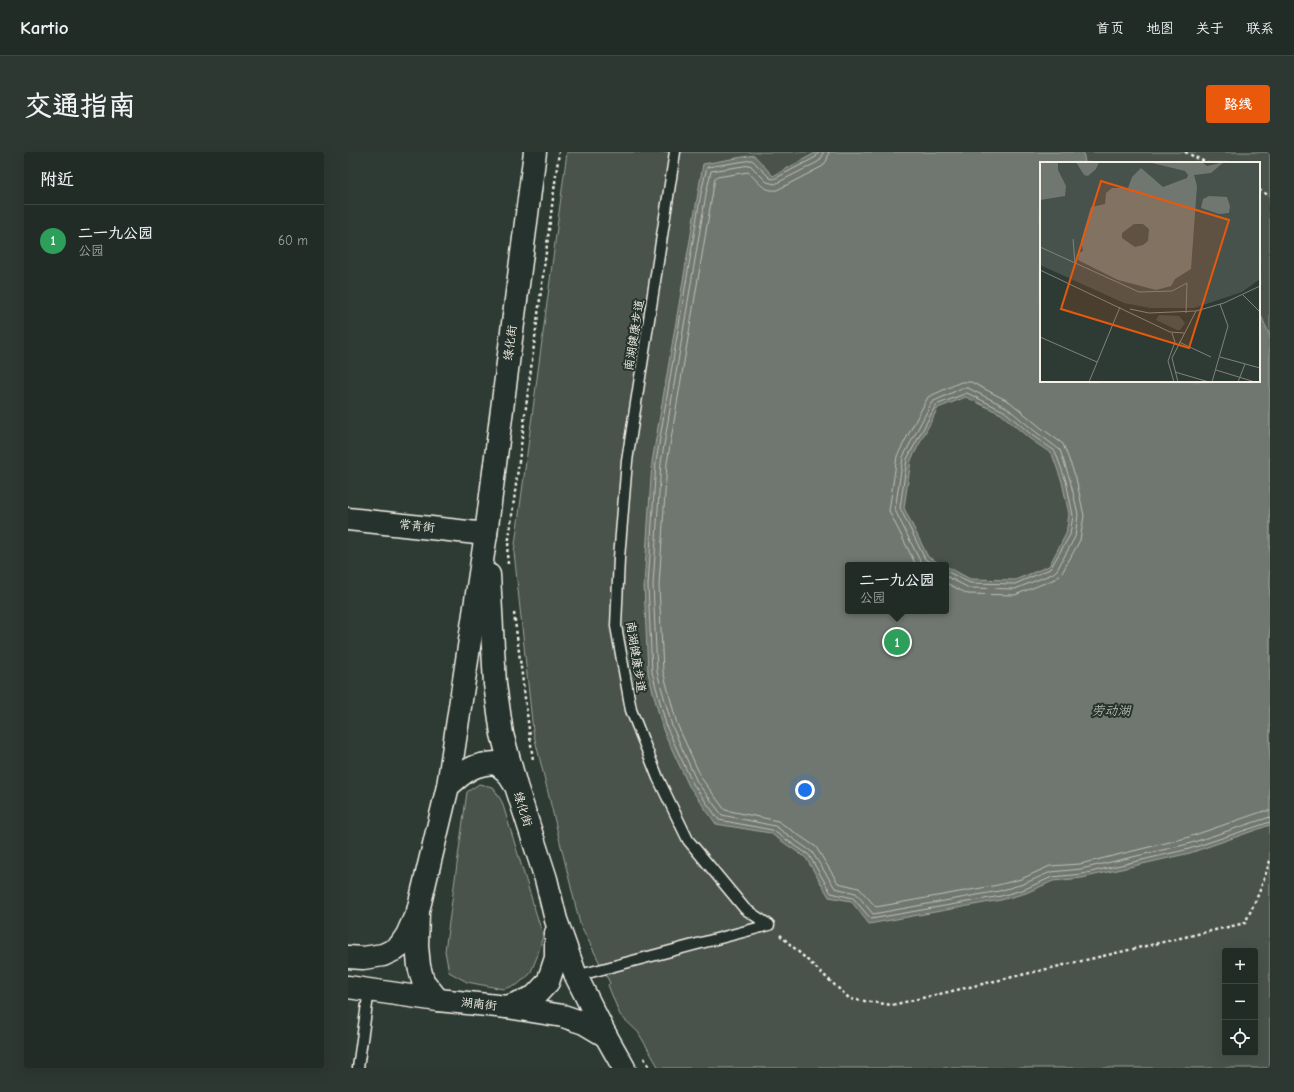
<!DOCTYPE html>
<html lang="zh">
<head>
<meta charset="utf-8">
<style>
	:root { --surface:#222c27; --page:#2e3833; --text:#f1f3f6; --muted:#a2a7a7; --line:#3f4844; --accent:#ea580c }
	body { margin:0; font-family:"Comic Neue","LXGW WenKai TC",sans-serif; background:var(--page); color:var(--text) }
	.controls { position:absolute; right:12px; bottom:12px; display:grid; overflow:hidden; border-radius:4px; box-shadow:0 4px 16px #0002 }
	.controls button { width:36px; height:36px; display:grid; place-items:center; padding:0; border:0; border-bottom:1px solid var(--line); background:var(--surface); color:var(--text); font:20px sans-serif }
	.you { position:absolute; left:457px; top:638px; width:14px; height:14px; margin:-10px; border:3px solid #fff; border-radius:50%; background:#1a73e8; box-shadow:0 0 0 6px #1a73e833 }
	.badge { display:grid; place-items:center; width:26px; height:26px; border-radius:50%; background:var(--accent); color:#fff; font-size:13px; font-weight:700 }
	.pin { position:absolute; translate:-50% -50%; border:2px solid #fff; box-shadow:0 1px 4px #0006 }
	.popup { position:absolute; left:497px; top:410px; width:104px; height:52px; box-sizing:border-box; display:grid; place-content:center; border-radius:4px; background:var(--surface); filter:drop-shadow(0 1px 3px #0005); font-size:13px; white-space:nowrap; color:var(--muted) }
	.popup b { font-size:15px; color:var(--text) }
	.popup::after { content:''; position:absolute; left:50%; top:100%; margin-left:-8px; border:8px solid transparent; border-top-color:var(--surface) }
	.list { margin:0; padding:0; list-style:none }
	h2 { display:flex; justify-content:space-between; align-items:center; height:52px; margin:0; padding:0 16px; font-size:17px }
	h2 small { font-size:13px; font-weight:400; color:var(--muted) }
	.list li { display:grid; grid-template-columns:26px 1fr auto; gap:12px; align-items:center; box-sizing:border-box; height:72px; padding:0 16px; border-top:1px solid var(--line) }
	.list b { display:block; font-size:15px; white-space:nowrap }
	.list p { margin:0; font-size:13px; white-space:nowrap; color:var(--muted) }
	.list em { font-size:13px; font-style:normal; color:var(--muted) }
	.icon { flex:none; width:22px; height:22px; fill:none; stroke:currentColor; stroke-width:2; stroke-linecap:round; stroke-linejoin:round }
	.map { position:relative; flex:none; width:922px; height:916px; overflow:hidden; border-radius:4px }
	header { display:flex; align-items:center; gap:24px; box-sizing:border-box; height:56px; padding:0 20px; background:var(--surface); border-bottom:1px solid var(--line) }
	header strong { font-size:19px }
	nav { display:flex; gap:22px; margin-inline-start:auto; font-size:14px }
	.intro { display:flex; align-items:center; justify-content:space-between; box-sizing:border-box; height:96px; padding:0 24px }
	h1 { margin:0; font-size:28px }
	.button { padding:10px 18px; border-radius:4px; background:var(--accent); color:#fff; font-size:14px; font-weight:700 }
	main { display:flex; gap:24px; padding:0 24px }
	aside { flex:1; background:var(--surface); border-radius:4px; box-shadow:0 4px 16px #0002 }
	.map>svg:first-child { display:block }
</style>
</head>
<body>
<header>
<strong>Kartio</strong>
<nav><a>首页</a><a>地图</a><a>关于</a><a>联系</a></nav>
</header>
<div class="intro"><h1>交通指南</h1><a class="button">路线</a></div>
<main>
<aside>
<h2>附近<small></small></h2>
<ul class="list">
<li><span class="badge" style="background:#2e9e5b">1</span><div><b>二一九公园</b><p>公园</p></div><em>60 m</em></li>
</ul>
</aside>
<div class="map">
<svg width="922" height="916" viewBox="0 0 922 916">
	<rect width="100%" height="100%" fill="#2e3b34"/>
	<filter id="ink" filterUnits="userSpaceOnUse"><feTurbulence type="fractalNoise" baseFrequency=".025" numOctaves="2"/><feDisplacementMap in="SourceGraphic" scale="8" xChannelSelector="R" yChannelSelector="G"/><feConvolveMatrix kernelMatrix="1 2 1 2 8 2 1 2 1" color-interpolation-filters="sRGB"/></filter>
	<g filter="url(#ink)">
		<!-- green -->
		<g fill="#48524c" stroke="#9ea29a" fill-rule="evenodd">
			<path d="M 219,0 L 922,0 L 922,916 L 311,916 L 290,880 L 272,863 L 260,833 L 262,831 L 232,772 L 185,579 L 166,400 ZM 693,11 L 911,11 L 911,229 L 693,229 ZM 500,413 L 598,413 L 598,459 L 500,459 ZM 877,799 L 907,799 L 907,901 L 877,901 Z"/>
			<polygon points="131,632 145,635 154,650 195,784 189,805 182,822 169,833 155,837 119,830 101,820 97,799 119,640"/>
		</g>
		<!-- water -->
		<path fill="#6f7770" stroke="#a4a8a0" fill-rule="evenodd" d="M 469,0 L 735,0 L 737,11 L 693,11 L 693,229 L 911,229 L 911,159 L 922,184 L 922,673 L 842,701 L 734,726 L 705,729 L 678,741 L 653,748 L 521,772 L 503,749 L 481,745 L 458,706 L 422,681 L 368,672 L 341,634 L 315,578 L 300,521 L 296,433 L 304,310 L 355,12 L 406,3 L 425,24 ZM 618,245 L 653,262 L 682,287 L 704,302 L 714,330 L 721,362 L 718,382 L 701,414 L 667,428 L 622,427 L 598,414 L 598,459 L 500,459 L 500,413 L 595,413 L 580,405 L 556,356 L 563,308 L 590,256 Z"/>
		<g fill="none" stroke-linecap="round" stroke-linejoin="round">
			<!-- shore -->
			<g stroke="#bfc0b8" stroke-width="1">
				<polyline points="470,0 468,5 426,27 422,26 404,8 359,15 353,41 308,310 300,433 304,520 319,576 345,632 371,668 424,678 461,703 483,741 505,746 523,767 653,744 677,737 704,725 734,722 841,697 922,670"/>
				<polyline points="475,0 474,5 470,10 427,32 419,30 402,13 363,19 358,42 313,311 305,433 309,520 324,574 349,630 374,663 427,674 464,700 487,736 508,741 525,762 651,739 675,732 703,720 733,717 840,692 922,665"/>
				<path d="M 481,0 L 479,8 L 475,14 L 429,38 C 415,40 409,28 400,20 L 369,25 L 367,26 L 319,311 L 311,433 L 315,519 L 329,572 L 354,627 L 377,658 L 430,669 L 468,695 L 490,731 L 511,736 L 528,755 L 650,733 L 673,727 L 702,714 L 732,712 L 838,686 L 916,659 L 922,659"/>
				<polyline points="568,413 541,359 549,304 580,245 613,230 623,230 662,250 692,275 715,292 728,326 736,364 732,388 714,421 707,427 667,443 620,442 598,431"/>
				<polyline points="576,413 572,409 547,358 555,305 584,250 614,236 620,236 658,255 688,280 712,298 722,328 730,362 727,385 709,418 704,422 667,437 621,436 598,424"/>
				<polyline points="587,413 577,407 552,356 559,307 588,253 619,241 656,259 685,284 707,299 718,329 725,363 722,383 702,417 667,432 622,431 598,419"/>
			</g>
			<defs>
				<g id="service">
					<polyline points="228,824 421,773 397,757 340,688 310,626 283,558 268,474 271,406 279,309 327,0"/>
					<polyline points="10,916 21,838"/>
				</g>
				<g id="tertiary">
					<polyline points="0,367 138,382"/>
					<polyline points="258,884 276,916"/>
				</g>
				<g id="secondary">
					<polyline points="141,423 147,532 154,582 168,634 198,727 208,768 228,824 258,884"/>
					<path d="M 100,634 C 118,619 124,612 148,611 L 159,620 L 166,631"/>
					<polyline points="0,805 15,806 35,803 50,796 59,783 67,765"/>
					<polyline points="0,835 90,848 159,855 215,864 236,871 258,884"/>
					<polyline points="90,848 75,829 71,814 69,794 70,759 100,634 138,382 187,0"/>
					<polyline points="159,855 186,845 200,830 208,806 208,781"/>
				</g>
			</defs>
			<!-- service casing -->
			<use href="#service" stroke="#f4f1e8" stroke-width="13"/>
			<!-- tertiary casing -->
			<use href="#tertiary" stroke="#f4f1e8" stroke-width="25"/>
			<!-- secondary casing -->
			<use href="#secondary" stroke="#f4f1e8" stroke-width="25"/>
			<!-- path -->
			<g stroke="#f4f1e8" stroke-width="2.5" stroke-dasharray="3 3" stroke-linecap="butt">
				<polyline points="837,0 859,11"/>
				<polyline points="911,38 922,44"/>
				<polyline points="160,412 159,402 211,0"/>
				<polyline points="166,461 185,608"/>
				<polyline points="432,783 502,847 544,853 897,771 911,741 922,709"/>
				<polyline points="296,906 302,916"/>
			</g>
			<!-- service -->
			<use href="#service" stroke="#26332d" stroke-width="10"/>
			<!-- tertiary -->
			<use href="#tertiary" stroke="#26332d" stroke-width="22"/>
			<!-- secondary -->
			<use href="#secondary" stroke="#26332d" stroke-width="22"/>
		</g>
	</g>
	<g text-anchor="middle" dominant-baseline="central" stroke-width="4" stroke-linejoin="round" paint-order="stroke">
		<!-- street labels -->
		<g font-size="12" fill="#f4f1e8" stroke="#26332d">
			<text transform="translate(286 183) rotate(-81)">南湖健康步道</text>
			<text transform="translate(162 191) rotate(-83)">绿化街</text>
			<text transform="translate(69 374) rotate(6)">常青街</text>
			<text transform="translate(288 505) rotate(81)">南湖健康步道</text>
			<text transform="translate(175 657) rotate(72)">绿化街</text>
			<text transform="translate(131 852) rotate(6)">湖南街</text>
		</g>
		<!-- water labels -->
		<g font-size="13" font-style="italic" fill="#b8bab2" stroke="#26332d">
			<text x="763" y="558">劳动湖</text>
		</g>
	</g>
	<!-- overview -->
	<g transform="translate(692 10)">
		<rect width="220" height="220" fill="#2e3b34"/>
		<path d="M 0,0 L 220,0 L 220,117 L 202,130 L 154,146 L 110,146 L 84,141 L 0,103 ZM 119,153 L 139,154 L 145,161 L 140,168 L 137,168 L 116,158 Z" fill="#48524c"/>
		<path d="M 0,0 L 18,0 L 18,8 L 26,24 L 25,34 L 0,38 ZM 36,0 L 59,0 L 56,7 L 48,14 L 44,13 ZM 108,0 L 162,0 L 167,4 L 184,0 L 171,11 L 154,13 L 157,24 L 151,107 L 135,117 L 131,124 L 116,128 L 78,118 L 38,98 L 39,91 L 43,89 L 41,79 L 51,45 L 65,42 L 66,31 L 72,26 L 88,26 L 92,15 L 101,6 L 123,25 L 147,16 L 148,13 L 145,9 ZM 94,62 L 103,62 L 109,67 L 108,79 L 103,83 L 95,85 L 82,76 L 82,71 ZM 169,34 L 187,35 L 190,44 L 189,51 L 179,52 L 161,46 L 163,37 Z" fill="#6f7770" fill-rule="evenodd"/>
		<path fill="none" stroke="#7d847c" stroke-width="1" d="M 33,77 L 35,101M 0,85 L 99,130 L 132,129 L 147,121 L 146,151M 0,108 L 130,170 L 144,171M 203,133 L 220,150M 90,147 L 109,151 L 156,149M 156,149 L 184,141 L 220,124M 132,171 L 135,180 L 128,199 L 134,220M 0,175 L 57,200M 139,180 L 171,195M 180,195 L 220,206M 176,208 L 215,220M 135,210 L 169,220M 49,220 L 80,145M 138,220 L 132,196 L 156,149M 172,220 L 188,164 L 180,142M 198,220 L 205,202"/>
		<path fill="#e8590c" fill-opacity="0.15" stroke="#e8590c" stroke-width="2" d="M 61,19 L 189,58 L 149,186 L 21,147 Z"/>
		<rect width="220" height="220" fill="none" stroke="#f4f1e8" stroke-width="2"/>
	</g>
</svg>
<div class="controls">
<button>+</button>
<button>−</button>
<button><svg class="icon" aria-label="locate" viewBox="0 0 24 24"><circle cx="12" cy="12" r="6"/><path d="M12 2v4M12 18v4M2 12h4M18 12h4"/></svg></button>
</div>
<div class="you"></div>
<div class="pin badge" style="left:549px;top:490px;background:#2e9e5b">1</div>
<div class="popup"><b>二一九公园</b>公园</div>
</div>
</main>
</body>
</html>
